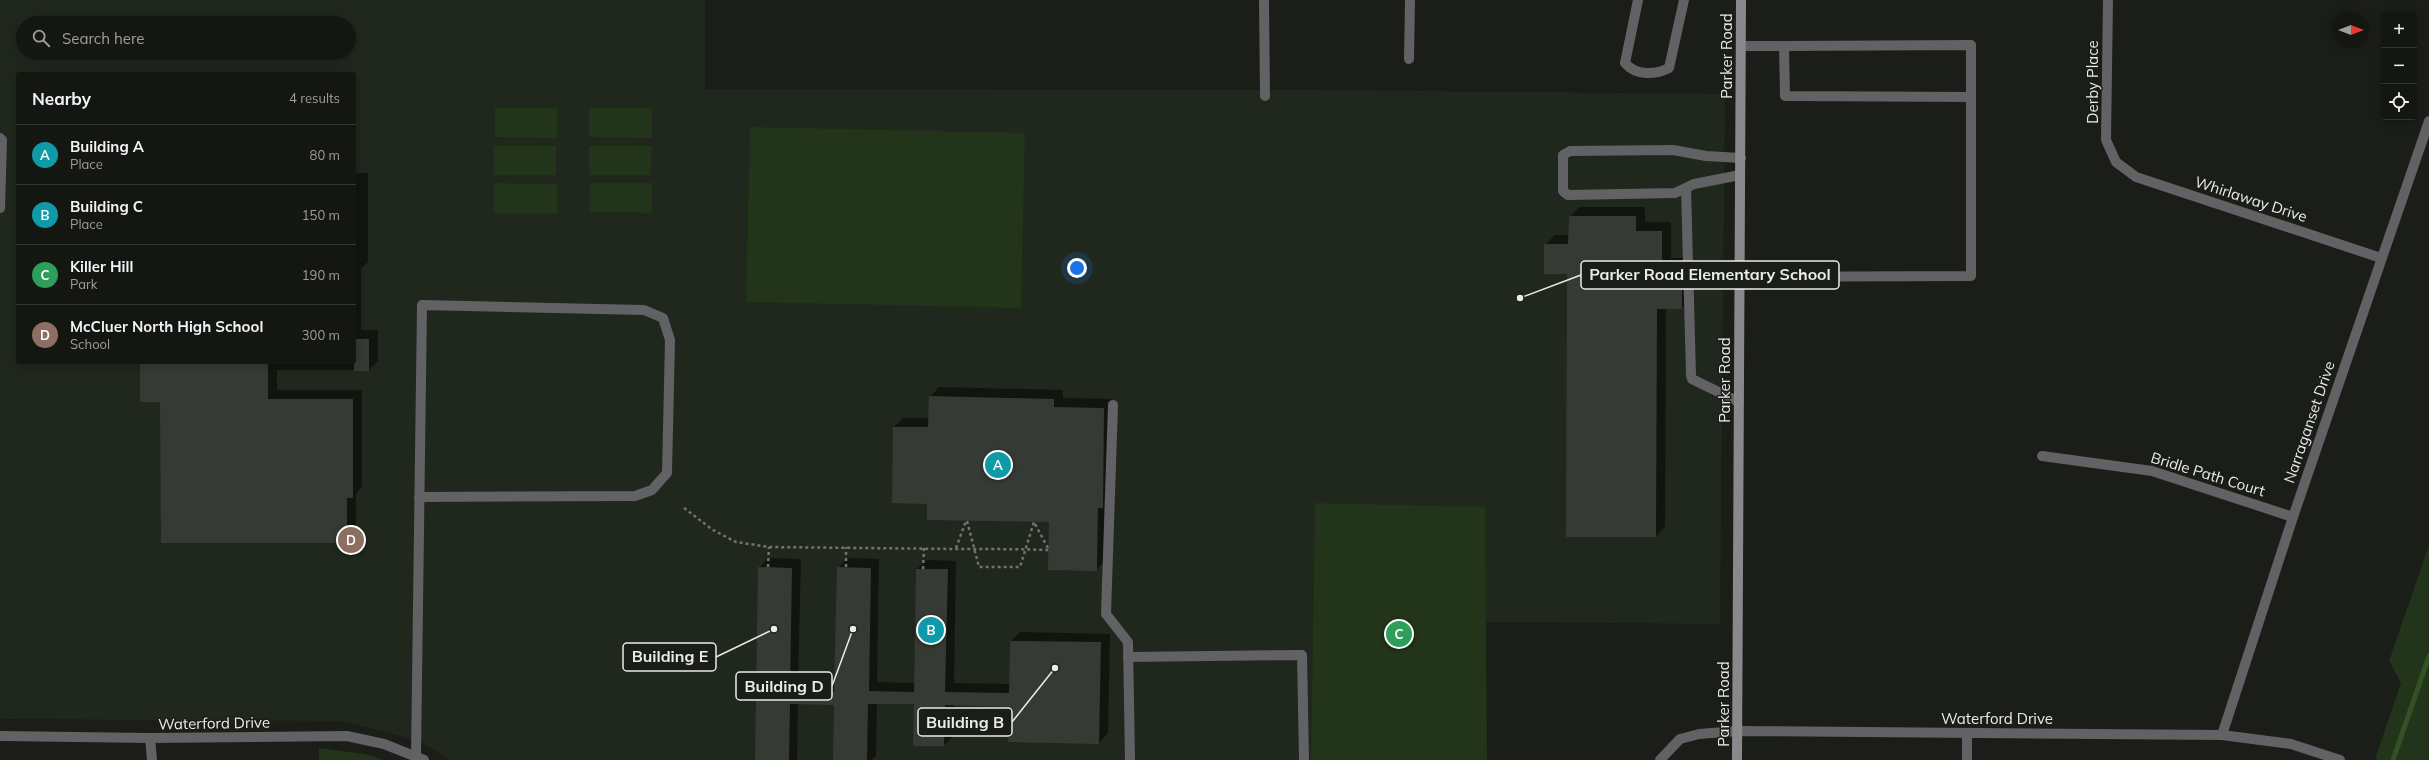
<!DOCTYPE html>
<html lang="en">
<head>
<meta charset="utf-8">
<style>
	:root { --surface:#141612; --page:#1d1f1b; --text:#f1f3f6; --muted:#9d9f9f; --line:#333532; --accent:#d93025 }
	body { margin:0; font-family:Mulish,sans-serif; background:var(--page); color:var(--text) }
	.controls { position:absolute; right:12px; top:12px; display:grid; overflow:hidden; border-radius:4px; box-shadow:0 2px 10px #0003 }
	.controls button { width:36px; height:36px; display:grid; place-items:center; padding:0; border:0; border-bottom:1px solid var(--line); background:var(--surface); color:var(--text); font:20px sans-serif }
	.compass { position:absolute; left:2333px; top:12px; width:36px; height:36px; border-radius:50%; background:var(--surface); box-shadow:0 2px 10px #0003; rotate:90deg }
	.you { position:absolute; left:1077px; top:268px; width:14px; height:14px; margin:-10px; border:3px solid #fff; border-radius:50%; background:#1a73e8; box-shadow:0 0 0 6px #1a73e833 }
	.badge { display:grid; place-items:center; width:26px; height:26px; border-radius:50%; background:var(--accent); color:#fff; font-size:13px; font-weight:700 }
	.pin { position:absolute; translate:-50% -50%; border:2px solid #fff; box-shadow:0 1px 4px #0006 }
	.list { margin:0; padding:0; list-style:none }
	h2 { display:flex; justify-content:space-between; align-items:center; height:52px; margin:0; padding:0 16px; font-size:17px }
	h2 small { font-size:13px; font-weight:400; color:var(--muted) }
	.list li { display:grid; grid-template-columns:26px 1fr auto; gap:12px; align-items:center; box-sizing:border-box; height:60px; padding:0 16px; border-top:1px solid var(--line) }
	.list b { display:block; font-size:15px; white-space:nowrap }
	.list p { margin:0; font-size:13px; white-space:nowrap; color:var(--muted) }
	.list em { font-size:13px; font-style:normal; color:var(--muted) }
	.icon { flex:none; width:22px; height:22px; fill:none; stroke:currentColor; stroke-width:2; stroke-linecap:round; stroke-linejoin:round }
	.map { position:relative; flex:none; width:2429px; height:760px; overflow:hidden }
	.search { position:absolute; background:var(--surface); box-shadow:0 2px 10px #0003; left:16px; top:16px; width:340px; height:44px; display:flex; align-items:center; gap:10px; box-sizing:border-box; padding:0 14px; border-radius:22px; color:var(--muted); font-size:15px }
	.panel { position:absolute; background:var(--surface); box-shadow:0 2px 10px #0003; left:16px; top:72px; width:340px; height:292px; border-radius:4px }
	.map>svg:first-child { display:block }
</style>
</head>
<body>
<div class="map">
<svg width="2429" height="760" viewBox="0 0 2429 760">
	<rect width="100%" height="100%" fill="#1a1d18"/>
	<!-- built -->
	<path fill="#20271d" fill-rule="evenodd" d="M 0,0 L 705,0 L 705,89 L 1319,90 L 1725,94 L 1720,624 L 1486,622 L 1487,760 L 450,760 L 420,741 L 342,721 L 0,719 ZM 23,23 L 349,23 L 349,53 L 23,53 ZM 18,74 L 354,74 L 354,362 L 18,362 Z"/>
	<!-- green -->
	<g fill="#223419">
		<polygon points="495,108 557,108 557,138 495,137"/>
		<polygon points="589,108 652,108 652,138 589,137"/>
		<polygon points="750,127 1025,133 1021,308 746,302"/>
		<rect x="494" y="146" width="62" height="29"/>
		<polygon points="589,146 652,146 651,175 589,175"/>
		<polygon points="494,183 557,184 557,213 494,213"/>
		<polygon points="590,183 652,183 652,213 589,212"/>
		<polygon points="1315,503 1485,507 1487,760 1311,760"/>
		<polygon points="2429,545 2429,760 2378,760 2375,759 2401,683 2389,661"/>
		<polygon points="319,748 365,754 384,760 319,760"/>
	</g>
	<!-- shadow -->
	<g fill="#0007">
		<polygon points="354,173 368,173 368,262 361,269 361,330 378,330 378,361 369,370 277,370 277,390 362,390 362,487 356,494 356,532 346,542 161,401 141,362 354,362"/>
		<polygon points="1579,207 1645,207 1645,222 1671,222 1671,258 1691,258 1691,299 1682,308 1666,308 1665,527 1656,536 1567,536 1568,273 1545,245 1555,235 1569,235 1570,217"/>
		<polygon points="939,387 1063,390 1063,398 1113,399 1112,498 1106,560 1096,570 1050,521 928,503 893,502 894,427 903,418 929,418 930,397"/>
		<polygon points="768,558 801,559 798,682 836,683 838,568 847,558 879,559 877,682 915,683 917,569 926,560 956,561 954,683 1010,684 1011,641 1020,632 1110,634 1108,733 1099,743 1009,741 1010,706 954,705 953,736 944,745 915,703 877,703 876,756 871,760 834,760 835,704 798,703 797,760 756,760 759,568"/>
	</g>
	<g fill="none" stroke-linecap="round" stroke-linejoin="round">
		<!-- stream -->
		<polyline stroke="#335124" stroke-width="5" points="2393,760 2429,656"/>
	</g>
	<!-- building -->
	<g fill="#363a35">
		<polygon points="1569,216 1636,216 1636,231 1662,231 1662,267 1682,267 1682,309 1657,309 1656,537 1566,537 1567,274 1544,274 1544,244 1568,244"/>
		<rect x="354" y="339" width="15" height="32"/>
		<polygon points="140,362 268,362 268,399 353,399 353,498 347,498 347,543 161,543 160,402 140,402"/>
		<polygon points="929,396 1054,399 1054,407 1104,408 1103,508 1098,508 1097,571 1048,570 1049,522 927,520 927,504 892,503 893,427 928,427"/>
		<polygon points="758,567 792,568 790,691 834,692 837,567 871,568 869,691 914,692 916,569 948,569 945,692 1009,693 1010,641 1101,642 1099,744 1008,742 1009,707 945,705 944,746 913,746 914,704 868,704 867,760 833,760 834,705 790,704 789,760 755,760"/>
	</g>
	<g fill="none" stroke-linecap="round" stroke-linejoin="round">
		<!-- path -->
		<g stroke="#71736f" stroke-width="2.5" stroke-dasharray="3 3" stroke-linecap="butt">
			<path d="M 684,508 L 713,530 L 736,542 L 769,547 L 956,549 C 987,549 1018,549 1049,550 L 1034,522 L 1020,567 L 979,567 L 967,521"/>
			<polyline points="956,548 966,521"/>
			<polyline points="768,567 769,547"/>
			<polyline points="846,567 846,547"/>
			<polyline points="923,569 924,548"/>
		</g>
		<!-- service -->
		<g stroke="#626163" stroke-width="10">
			<path d="M 1638,0 L 1625,63 C 1636,76 1655,75 1669,68 L 1684,0"/>
			<polyline points="1741,46 1784,46"/>
			<polyline points="1409,59 1410,0"/>
			<polyline points="0,138 2,140 0,208"/>
			<polyline points="1740,175 1694,184 1675,193 1568,195 1563,191 1563,155 1570,151 1673,150 1706,156 1741,158"/>
			<polyline points="1686,188 1691,375 1692,379 1696,381 1739,402"/>
			<polyline points="1740,277 1971,276 1971,45 1784,46 1785,96 1971,97"/>
			<polyline points="1113,405 1106,614 1128,642 1130,760"/>
			<polyline points="1128,657 1302,655 1304,760"/>
			<polyline points="416,756 422,305 644,310 663,318 670,340 667,473 652,490 635,496 419,497"/>
		</g>
		<!-- minor -->
		<g stroke="#626163" stroke-width="10">
			<polyline points="1264,0 1265,96"/>
			<polyline points="2108,0 2106,140 2116,162 2136,177 2381,258"/>
			<polyline points="2042,456 2152,471 2293,517"/>
			<polyline points="1967,733 1967,760"/>
			<polyline points="2222,735 2293,517 2429,121"/>
			<polyline points="150,738 152,760"/>
		</g>
		<!-- tertiary -->
		<g stroke="#626163" stroke-width="10">
			<polyline points="0,736 150,738 347,736 384,744 424,760"/>
			<polyline points="1660,760 1680,739 1699,734 1737,731 2222,735 2291,744 2340,760"/>
		</g>
		<!-- secondary -->
		<polyline stroke="#8a888d" stroke-width="10" points="1737,760 1741,0"/>
	</g>
	<g text-anchor="middle" dominant-baseline="central" stroke-width="3" stroke-linejoin="round" paint-order="stroke">
		<!-- street labels -->
		<g font-size="15" fill="#eaece9" stroke="#1a1d18">
			<text transform="translate(1726 56) rotate(-90)">Parker Road</text>
			<text transform="translate(2092 82) rotate(-90)">Derby Place</text>
			<text transform="translate(2251 199) rotate(18)">Whirlaway Drive</text>
			<text transform="translate(1724 380) rotate(-90)">Parker Road</text>
			<text transform="translate(2309 422) rotate(-71)">Narraganset Drive</text>
			<text transform="translate(2208 474) rotate(17)">Bridle Path Court</text>
			<text transform="translate(1723 704) rotate(-90)">Parker Road</text>
			<text x="1997" y="718">Waterford Drive</text>
			<text transform="translate(214 723) rotate(-1)">Waterford Drive</text>
		</g>
	</g>
	<!-- callouts -->
	<path fill="none" stroke="#eaece9" stroke-width="1.5" d="M1520 298L1581 275M774 629L716 657M853 629L832 686M1055 668L1012 722"/>
	<g fill="#eaece9" stroke="#1a1d18" stroke-width="1.5">
		<circle cx="1520" cy="298" r="4"/>
		<circle cx="774" cy="629" r="4"/>
		<circle cx="853" cy="629" r="4"/>
		<circle cx="1055" cy="668" r="4"/>
	</g>
	<g fill="#1a1d18" stroke="#eaece9" stroke-width="1.5">
		<rect x="1581" y="261" width="258" height="28" rx="4"/>
		<rect x="623" y="643" width="93" height="28" rx="4"/>
		<rect x="736" y="672" width="96" height="28" rx="4"/>
		<rect x="918" y="708" width="94" height="28" rx="4"/>
	</g>
	<g font-size="16" text-anchor="middle" font-weight="bold" fill="#eaece9">
		<text x="1710" y="280">Parker Road Elementary School</text>
		<text x="670" y="662">Building E</text>
		<text x="784" y="692">Building D</text>
		<text x="965" y="728">Building B</text>
	</g>
</svg>
<div class="controls">
<button>+</button>
<button>−</button>
<button><svg class="icon" aria-label="locate" viewBox="0 0 24 24"><circle cx="12" cy="12" r="6"/><path d="M12 2v4M12 18v4M2 12h4M18 12h4"/></svg></button>
</div>
<svg class="compass" viewBox="-18 -18 36 36"><path d="M0-13l5 13h-10z" fill="#e53935"/><path d="M0 13l5-13h-10z" fill="#9d9f9f"/></svg>
<div class="you"></div>
<div class="pin badge" style="left:998px;top:465px;background:#0f9aa8">A</div>
<div class="pin badge" style="left:931px;top:630px;background:#0f9aa8">B</div>
<div class="pin badge" style="left:1399px;top:634px;background:#2e9e5b">C</div>
<div class="pin badge" style="left:351px;top:540px;background:#8d6e63">D</div>
<div class="search"><svg class="icon" aria-label="search" viewBox="0 0 24 24"><circle cx="10" cy="10" r="6"/><path d="M15 15l6 6"/></svg>Search here</div>
<section class="panel">
<h2>Nearby<small>4 results</small></h2>
<ul class="list">
<li><span class="badge" style="background:#0f9aa8">A</span><div><b>Building A</b><p>Place</p></div><em>80 m</em></li>
<li><span class="badge" style="background:#0f9aa8">B</span><div><b>Building C</b><p>Place</p></div><em>150 m</em></li>
<li><span class="badge" style="background:#2e9e5b">C</span><div><b>Killer Hill</b><p>Park</p></div><em>190 m</em></li>
<li><span class="badge" style="background:#8d6e63">D</span><div><b>McCluer North High School</b><p>School</p></div><em>300 m</em></li>
</ul>
</section>
</div>
</body>
</html>
